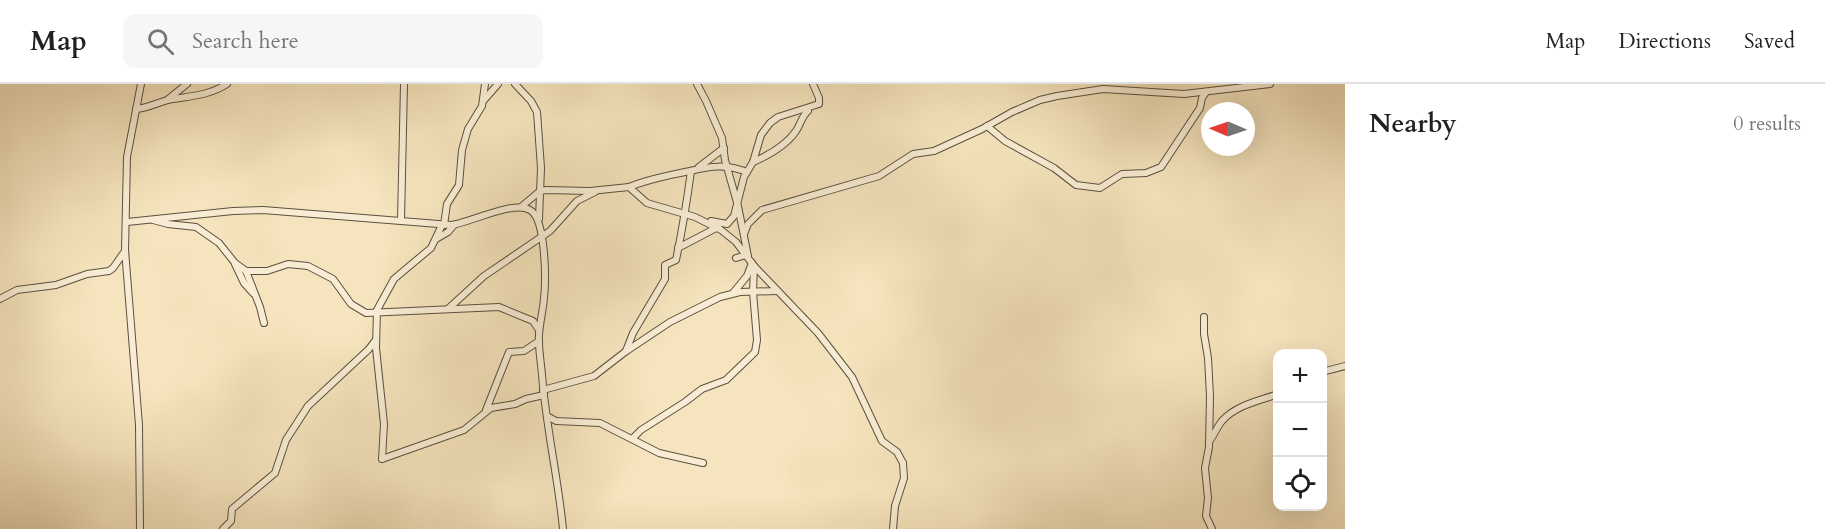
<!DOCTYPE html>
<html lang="en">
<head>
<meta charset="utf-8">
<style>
	:root { --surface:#fff; --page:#f6f6f6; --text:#202124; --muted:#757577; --line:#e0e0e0 }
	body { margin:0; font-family:Cardo,serif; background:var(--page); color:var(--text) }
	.controls { position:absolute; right:18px; bottom:18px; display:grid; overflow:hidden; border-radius:12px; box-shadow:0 6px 24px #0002 }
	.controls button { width:54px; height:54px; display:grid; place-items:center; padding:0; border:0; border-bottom:2px solid var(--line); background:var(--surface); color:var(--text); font:30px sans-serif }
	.compass { position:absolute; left:1201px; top:18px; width:54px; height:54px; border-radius:50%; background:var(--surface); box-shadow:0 6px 24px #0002; rotate:272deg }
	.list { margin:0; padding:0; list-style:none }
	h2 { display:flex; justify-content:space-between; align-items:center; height:78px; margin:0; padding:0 24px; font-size:26px }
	h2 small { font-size:20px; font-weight:400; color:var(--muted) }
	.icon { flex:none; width:33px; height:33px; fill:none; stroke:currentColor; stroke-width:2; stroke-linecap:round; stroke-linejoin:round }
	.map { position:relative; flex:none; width:1345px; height:445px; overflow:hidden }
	header { display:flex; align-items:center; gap:36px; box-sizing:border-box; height:84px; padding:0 30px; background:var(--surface); border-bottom:2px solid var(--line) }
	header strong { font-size:28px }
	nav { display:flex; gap:33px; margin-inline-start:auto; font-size:21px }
	.search { width:420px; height:54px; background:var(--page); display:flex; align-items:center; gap:15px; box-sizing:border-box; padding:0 21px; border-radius:12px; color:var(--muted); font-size:22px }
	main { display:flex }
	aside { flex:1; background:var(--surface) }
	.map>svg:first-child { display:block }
</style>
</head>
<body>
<header>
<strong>Map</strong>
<div class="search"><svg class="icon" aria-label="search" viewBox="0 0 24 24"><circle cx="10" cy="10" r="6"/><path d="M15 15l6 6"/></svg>Search here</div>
<nav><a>Map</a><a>Directions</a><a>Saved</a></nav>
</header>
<main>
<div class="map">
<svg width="1345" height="445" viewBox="0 0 1345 445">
	<rect width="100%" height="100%" fill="#f5e4bd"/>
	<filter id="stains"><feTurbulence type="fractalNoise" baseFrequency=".00333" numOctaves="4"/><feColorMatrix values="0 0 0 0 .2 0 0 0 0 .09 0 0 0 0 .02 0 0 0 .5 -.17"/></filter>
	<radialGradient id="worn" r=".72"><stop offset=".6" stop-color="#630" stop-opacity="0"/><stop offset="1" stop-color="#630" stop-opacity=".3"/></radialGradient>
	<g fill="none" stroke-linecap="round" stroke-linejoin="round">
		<defs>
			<g id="street">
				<polyline points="515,0 531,17 537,28 541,84 539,135"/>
				<polyline points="697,0 706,17 722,54 725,76 738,122 748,172"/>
				<polyline points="167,16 187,0"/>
				<polyline points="484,16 498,0"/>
				<path d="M 136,25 C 149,24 160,17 173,15 C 192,12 210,11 227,0"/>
				<polyline points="987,42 1005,57 1054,84 1076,101 1100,104 1122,90 1146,89 1161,83 1200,24 1202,14 1206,8"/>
				<path d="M 753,78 C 769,71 786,62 796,47 C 801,40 801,33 808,27"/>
				<polyline points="699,83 724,64"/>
				<path d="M 629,103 C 649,95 669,91 690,87 C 711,82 726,80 747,88"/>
				<polyline points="521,123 540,107 546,106 590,107 629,103 647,119 695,133 721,146 736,158 754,182 818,249 852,293 882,357 897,368 903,379 904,394 895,422 893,445"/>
				<polyline points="153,136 168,140 196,143 219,159 235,179 246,187 267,187 288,180 308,182 333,195 351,220 366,229 499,223 533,237 539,246"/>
				<polyline points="401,136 404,0"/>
				<polyline points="711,137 727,140 734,132 744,93 753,78 761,51 770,39 778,33 819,20 819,14 813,0"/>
				<path d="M 127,138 L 233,127 L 263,126 L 451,141 C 470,139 513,116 530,126 C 546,135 546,196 544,214 C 543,226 540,238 539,250 C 538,263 541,278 542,291 C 546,343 558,393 563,445"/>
				<polyline points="444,141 447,120 459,101 462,66 468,45 482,22 485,0"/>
				<polyline points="744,150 748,140 762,126 879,92 913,70 934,67 982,45 1012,28 1040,16 1057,12 1103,5 1184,10 1270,0"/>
				<polyline points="436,155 448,148 454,141"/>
				<polyline points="678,164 718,143"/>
				<polyline points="736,174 746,171"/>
				<polyline points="235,180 244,199 253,209"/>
				<polyline points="246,187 260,223 264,239"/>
				<polyline points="733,209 747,192 752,179"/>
				<polyline points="0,215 17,206 56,201 87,190 109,187 113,184 125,167"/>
				<polyline points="449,224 484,192 550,147 577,117 595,108"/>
				<polyline points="1204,233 1204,250 1208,274 1210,312 1209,363 1205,384 1208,414 1206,432 1212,445"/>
				<path d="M 626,267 L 633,249 L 665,195 L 665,181 L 676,176 C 682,147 687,117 691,87"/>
				<polyline points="1322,288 1345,282"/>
				<polyline points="543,306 594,292 625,268 670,238 720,213 740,208 777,207"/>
				<polyline points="486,326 509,268 524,267 539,257"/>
				<polyline points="547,332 556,337 600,339 659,369 703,379"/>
				<polyline points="632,355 641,346 685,318 702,305 726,296 755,268 757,256 753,208 754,182"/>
				<path d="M 1209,358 C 1214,351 1217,343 1222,337 C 1236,321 1259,317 1278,310"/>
				<polyline points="382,375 384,340 376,264 377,226 394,195 431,164 442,141"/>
				<polyline points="382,375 464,346 491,324 515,320 526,315 544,311"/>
				<polyline points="140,445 139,341 125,166 127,73 141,0"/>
				<polyline points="223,445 231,437 232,425 275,389 286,356 308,322 369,265 375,257"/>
			</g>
		</defs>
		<!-- street casing -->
		<use href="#street" stroke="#5a5040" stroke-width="8"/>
		<!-- street -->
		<use href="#street" stroke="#f8edd4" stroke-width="6"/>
	</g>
	<rect width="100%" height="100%" filter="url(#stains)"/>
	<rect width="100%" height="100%" fill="url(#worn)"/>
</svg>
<div class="controls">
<button>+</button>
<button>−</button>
<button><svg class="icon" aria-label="locate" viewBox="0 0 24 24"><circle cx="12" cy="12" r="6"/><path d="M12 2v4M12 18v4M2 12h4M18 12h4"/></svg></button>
</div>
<svg class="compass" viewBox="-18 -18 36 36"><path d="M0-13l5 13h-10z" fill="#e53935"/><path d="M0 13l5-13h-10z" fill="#757577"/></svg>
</div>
<aside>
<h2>Nearby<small>0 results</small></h2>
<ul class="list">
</ul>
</aside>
</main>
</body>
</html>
